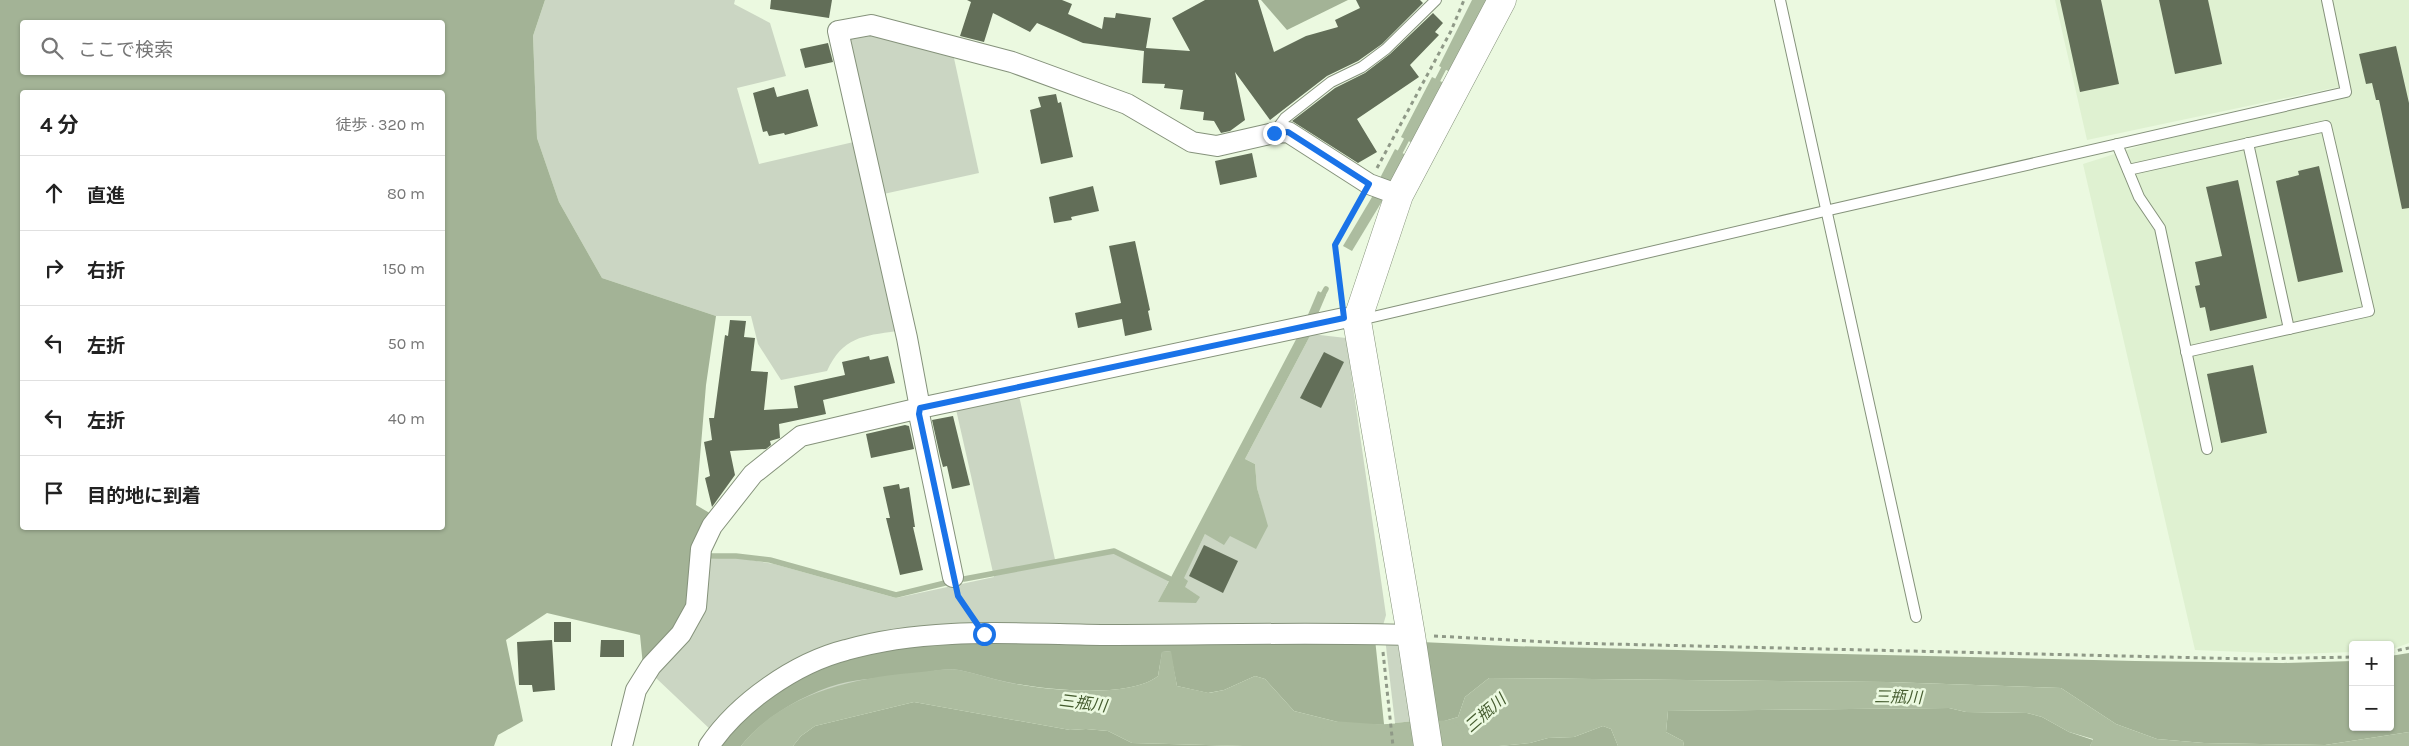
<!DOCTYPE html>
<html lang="ja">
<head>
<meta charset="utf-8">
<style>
	:root { --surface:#fff; --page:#f6f6f6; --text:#222; --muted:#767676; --line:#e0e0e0 }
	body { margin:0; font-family:Karla,"Noto Sans JP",sans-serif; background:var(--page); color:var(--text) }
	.controls { position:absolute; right:15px; bottom:15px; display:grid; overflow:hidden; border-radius:5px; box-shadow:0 1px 4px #0004 }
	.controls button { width:45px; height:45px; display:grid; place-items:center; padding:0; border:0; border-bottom:1px solid var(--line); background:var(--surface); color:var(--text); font:25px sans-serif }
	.stop { position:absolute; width:15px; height:15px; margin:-11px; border:4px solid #1a73e8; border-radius:50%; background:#fff }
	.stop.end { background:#1a73e8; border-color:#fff; box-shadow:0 1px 5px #0008 }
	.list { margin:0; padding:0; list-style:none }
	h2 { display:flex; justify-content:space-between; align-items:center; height:65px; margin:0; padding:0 20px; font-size:21px }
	h2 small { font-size:16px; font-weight:400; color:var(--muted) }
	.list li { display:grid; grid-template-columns:32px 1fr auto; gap:15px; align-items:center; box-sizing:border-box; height:75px; padding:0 20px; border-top:1px solid var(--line) }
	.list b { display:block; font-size:19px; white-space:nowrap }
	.list em { font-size:16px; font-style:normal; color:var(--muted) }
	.icon { flex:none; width:28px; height:28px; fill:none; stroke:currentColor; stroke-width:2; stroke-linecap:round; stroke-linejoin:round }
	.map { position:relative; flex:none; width:2409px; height:746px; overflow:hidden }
	.search { position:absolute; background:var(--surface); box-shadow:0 1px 4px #0004; left:20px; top:20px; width:425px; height:55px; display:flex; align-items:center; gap:12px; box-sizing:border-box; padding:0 18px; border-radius:5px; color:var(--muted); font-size:19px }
	.panel { position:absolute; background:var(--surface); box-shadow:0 1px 4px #0004; left:20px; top:90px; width:425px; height:440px; border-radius:5px }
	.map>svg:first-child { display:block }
</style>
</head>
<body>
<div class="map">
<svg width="2409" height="746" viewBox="0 0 2409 746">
	<rect width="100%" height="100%" fill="#ebf9e0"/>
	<!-- built -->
	<polygon fill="#dff1d1" points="2055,0 2409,0 2409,643 2390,650 2390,645 2353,645 2353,652 2294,654 2195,650 2083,164 2146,144 2341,98 2338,87 2087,140"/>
	<!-- green -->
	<g fill="#cbd6c3">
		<path d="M 545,0 L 735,0 L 734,4 L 770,23 L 786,76 L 737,88 L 759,164 L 858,141 L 897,331 C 862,336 843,337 827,371 L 781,380 L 758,344 L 751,316 L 716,316 L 602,278 L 559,202 L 537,138 L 533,36 Z"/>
		<polygon points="864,29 952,49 979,173 879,195 847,33"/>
		<polygon points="1311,334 1346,338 1386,615 1382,629 712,731 656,678 657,667 704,559 733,557 774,564 896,598 994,577 955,405 1018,391 1056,564 1114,553 1169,580 1159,602 1185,587 1183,578 1205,534 1230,536 1267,526 1257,488 1255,464 1245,459"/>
		<polygon points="1385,638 1400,638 1414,721 1395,723"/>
	</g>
	<!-- forest -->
	<g fill="#a3b396" fill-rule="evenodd">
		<path d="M 0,0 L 545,0 L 533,36 L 537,138 L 559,202 L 602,278 L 716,316 L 706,385 L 696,505 L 713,515 L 686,616 L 643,666 L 640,635 L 547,613 L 506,640 L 523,721 L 498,735 L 494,746 L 0,746 ZM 22,22 L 442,22 L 442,72 L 22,72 ZM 22,92 L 442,92 L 442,528 L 22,528 Z"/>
		<polygon points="1261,0 1348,0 1287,30"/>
		<path d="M 1375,639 L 1384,724 L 1350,725 L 1294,711 L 1265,679 L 1255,676 L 1224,690 L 1208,693 L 1177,686 L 1170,651 L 1162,652 L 1158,676 C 1129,699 1043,690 1007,682 C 991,679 975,673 959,670 C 945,667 925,673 910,675 C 887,678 861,678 839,684 C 804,694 764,717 741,746 L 717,746 L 731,726 L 806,670 L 914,644 Z"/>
		<polygon points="1421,642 1509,646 2135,661 2283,663 2353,661 2353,727 2390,727 2390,656 2409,653 2409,732 2325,745 2204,743 2157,739 2116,724 2061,688 1888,682 1489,678 1465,697 1458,717 1434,724"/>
		<polygon points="914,702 1070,730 1086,729 1108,731 1132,743 1243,746 793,746 801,736 815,726"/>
		<polygon points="1949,708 1966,712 2027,713 2042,717 2069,732 2093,740 2090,746 1684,746 1683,741 1666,732 1668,711"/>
		<polygon points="1603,726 1611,729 1618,746 1499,746 1530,743 1548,738 1574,737"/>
	</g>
	<!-- water -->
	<g fill="#acbc9f">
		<polygon points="1472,0 1487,0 1450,72 1439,66"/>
		<polygon points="1432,77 1444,83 1414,144 1401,137"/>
		<polygon points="1395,149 1406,155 1391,184 1380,178"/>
		<polygon points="1375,192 1384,198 1352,251 1343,246"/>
		<polygon points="1318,291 1326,295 1318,314 1307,317"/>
		<polygon points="1302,328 1311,334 1245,459 1255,464 1257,488 1268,526 1256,549 1230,536 1224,545 1205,534 1184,578 1188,581 1185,587 1200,597 1196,603 1158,602"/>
		<path d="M 1171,651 L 1177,686 L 1209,693 L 1224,690 L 1255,676 L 1265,679 L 1294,711 L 1350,725 L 1384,724 L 1387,746 L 1243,746 L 1132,743 L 1108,731 L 1086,729 L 1070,730 L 914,702 L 815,726 L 801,736 L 793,746 L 741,746 C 783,692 857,677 921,672 C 933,671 947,668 959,670 C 975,673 991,679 1006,682 C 1042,690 1129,699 1158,676 L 1162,652 Z"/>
		<polygon points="1489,678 1888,682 2061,688 2116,724 2157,739 2204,743 2325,745 2409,732 2409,746 2090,746 2093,739 2069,732 2042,717 2027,713 1966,712 1949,708 1668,711 1666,732 1683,741 1684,746 1618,746 1611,729 1603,726 1574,737 1548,738 1530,743 1499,746 1438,746 1434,724 1458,717 1465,697"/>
		<polygon points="1414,721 1418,746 1398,746 1395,723"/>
	</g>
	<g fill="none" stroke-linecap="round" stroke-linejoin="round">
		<!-- stream -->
		<g stroke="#acbc9f" stroke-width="5.5">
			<polyline points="1434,87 1447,62"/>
			<polyline points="1397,158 1409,135"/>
			<polyline points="1320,300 1326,289"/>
			<polyline points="707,556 736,556 770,560 896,595 945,583"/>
			<polyline points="964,579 1114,551 1170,579"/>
		</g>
		<!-- river -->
		<polyline stroke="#acbc9f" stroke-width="35" points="1338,739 1380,742 1446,738"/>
	</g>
	<!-- building -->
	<g fill="#626e58">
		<polygon points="771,0 832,0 829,18 770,9"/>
		<polygon points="967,0 1062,0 1072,4 1068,14 1102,29 1104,17 1115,18 1116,13 1151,18 1146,48 1190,51 1172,18 1205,0 1258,0 1274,52 1306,36 1338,27 1335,20 1360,8 1356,0 1420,0 1423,3 1382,44 1358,61 1327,76 1270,120 1235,72 1245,120 1230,131 1221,133 1214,121 1203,120 1204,112 1180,109 1183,90 1164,88 1165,84 1142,83 1144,51 1083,43 1037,23 1030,32 993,13 984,42 960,36 971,2"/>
		<polygon points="2060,0 2101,0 2119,84 2080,92"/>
		<polygon points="2159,0 2208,0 2222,64 2175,74"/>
		<polygon points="1433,13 1443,23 1435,32 1439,35 1410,65 1419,77 1357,119 1377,152 1358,163 1292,121 1335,88 1365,73 1390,54"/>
		<polygon points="828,43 833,62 805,68 800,49"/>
		<polygon points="2396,46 2409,103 2409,208 2402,209 2379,100 2376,100 2372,83 2366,84 2359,54"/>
		<polygon points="774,87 777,97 808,89 818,126 785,135 784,133 769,136 767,131 763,132 753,93"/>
		<polygon points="1056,94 1058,103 1061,102 1073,157 1041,164 1030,110 1041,107 1038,97"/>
		<polygon points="1252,153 1257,177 1220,185 1215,161"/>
		<polygon points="2319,166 2343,272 2298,282 2276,181 2299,175 2298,171"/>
		<polygon points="2238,180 2267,318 2210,331 2205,307 2200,308 2195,286 2200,285 2195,262 2222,256 2206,187"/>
		<polygon points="1093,186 1099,211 1071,217 1072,220 1054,223 1049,197"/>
		<polygon points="1135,241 1150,310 1148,311 1152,330 1125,336 1122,319 1078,328 1075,313 1121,303 1109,246"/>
		<polygon points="730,320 746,321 744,337 755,338 751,371 768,372 764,410 798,408 794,386 845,375 842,362 869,356 870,360 888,356 895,383 823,400 826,414 779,424 780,438 770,441 771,445 766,449 730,451 735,475 712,507 705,478 710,476 704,442 712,440 709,418 714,418 725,335 728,336"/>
		<polygon points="1324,352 1344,362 1321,408 1300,398"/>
		<polygon points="2253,365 2267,433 2221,443 2207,374"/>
		<polygon points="953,416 970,485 952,489 947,466 943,467 940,456 932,420"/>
		<polygon points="905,425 909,426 914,449 871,458 866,434"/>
		<polygon points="899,484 900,489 909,487 915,527 913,527 923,570 900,575 886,518 890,518 883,487"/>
		<polygon points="1204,545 1238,561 1223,593 1189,576"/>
		<rect x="554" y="622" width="17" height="20"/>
		<polygon points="552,640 555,690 533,692 532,685 519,685 517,642"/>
		<polygon points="601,640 624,640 624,657 600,657"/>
	</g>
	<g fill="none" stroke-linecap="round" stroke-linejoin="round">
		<defs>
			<g id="lane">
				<polyline points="1780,0 1916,617"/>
				<polyline points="1274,133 1285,118 1331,82 1362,67 1386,49 1436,0"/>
				<polyline points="2248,143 2289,329"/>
				<polyline points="2117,144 2139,197 2160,228 2207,449"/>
				<polyline points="2128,170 2326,126 2369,311 2186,352"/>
				<polyline points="1360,320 1825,211 2346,92 2327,0"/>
			</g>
			<g id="street">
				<polyline points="953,577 919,414 920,408 907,338 838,31 871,25 1012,62 1127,104 1192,142 1217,146 1274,133 1288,132 1369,184 1399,195"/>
				<polyline points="622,746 636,690 651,666 681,634 696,607 701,549 712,526 753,474 801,436 920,408 1344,318 1357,321"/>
				<path d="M 709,746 C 738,703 795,663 846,650 C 929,626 1020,634 1105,635 C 1207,635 1309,632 1411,635"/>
			</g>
			<polyline id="secondary" points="1428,746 1411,635 1357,321 1399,195 1502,0"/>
		</defs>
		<!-- lane casing -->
		<use href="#lane" stroke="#85927b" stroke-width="12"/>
		<!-- street casing -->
		<use href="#street" stroke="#85927b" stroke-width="22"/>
		<!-- secondary casing -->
		<use href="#secondary" stroke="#85927b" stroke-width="29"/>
		<!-- path -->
		<g stroke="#8f9987" stroke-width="3" stroke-dasharray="4 4" stroke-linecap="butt">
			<polyline points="1377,168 1451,31 1464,0"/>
			<polyline points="1341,292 1335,245 1360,200"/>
			<polyline points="958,594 971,614"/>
			<polyline points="1434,636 1568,643 2251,659 2353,657"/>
			<polyline points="1383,652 1393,746"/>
			<polyline points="2390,652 2409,648"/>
		</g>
		<!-- lane -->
		<use href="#lane" stroke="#fff" stroke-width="10"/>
		<!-- street -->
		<use href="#street" stroke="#fff" stroke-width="20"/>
		<!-- secondary -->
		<use href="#secondary" stroke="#fff" stroke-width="28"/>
	</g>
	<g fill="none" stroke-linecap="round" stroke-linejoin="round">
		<!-- route -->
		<polyline stroke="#1a73e8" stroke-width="6" points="984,634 958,596 919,414 920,408 1344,318 1335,245 1369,184 1288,132 1274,133"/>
	</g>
	<g text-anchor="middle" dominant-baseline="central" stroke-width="5" stroke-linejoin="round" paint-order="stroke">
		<!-- water labels -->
		<g font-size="16" font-style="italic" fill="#455c2f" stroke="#ebf9e0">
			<text transform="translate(1898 697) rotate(1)">三瓶川</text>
			<text transform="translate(1083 703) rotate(7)">三瓶川</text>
			<text transform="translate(1485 713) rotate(-41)">三瓶川</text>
		</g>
	</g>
</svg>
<div class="controls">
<button>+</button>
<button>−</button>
</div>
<div class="stop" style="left:984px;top:634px"></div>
<div class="stop end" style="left:1274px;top:133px"></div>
<div class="search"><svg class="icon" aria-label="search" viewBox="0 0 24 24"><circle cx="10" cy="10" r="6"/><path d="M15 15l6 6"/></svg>ここで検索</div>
<section class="panel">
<h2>4 分<small>徒歩 · 320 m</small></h2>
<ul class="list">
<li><svg class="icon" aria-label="ahead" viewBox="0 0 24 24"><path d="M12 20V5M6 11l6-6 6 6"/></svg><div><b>直進</b></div><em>80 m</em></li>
<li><svg class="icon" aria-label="right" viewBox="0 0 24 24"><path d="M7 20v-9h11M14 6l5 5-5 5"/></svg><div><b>右折</b></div><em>150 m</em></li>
<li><svg class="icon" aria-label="left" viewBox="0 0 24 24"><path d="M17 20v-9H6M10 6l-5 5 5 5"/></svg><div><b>左折</b></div><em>50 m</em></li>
<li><svg class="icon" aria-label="left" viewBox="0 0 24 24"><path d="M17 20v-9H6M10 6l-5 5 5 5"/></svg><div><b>左折</b></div><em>40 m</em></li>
<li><svg class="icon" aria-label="arrive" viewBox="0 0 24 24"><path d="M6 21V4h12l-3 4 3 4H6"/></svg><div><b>目的地に到着</b></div></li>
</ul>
</section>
</div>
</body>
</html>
